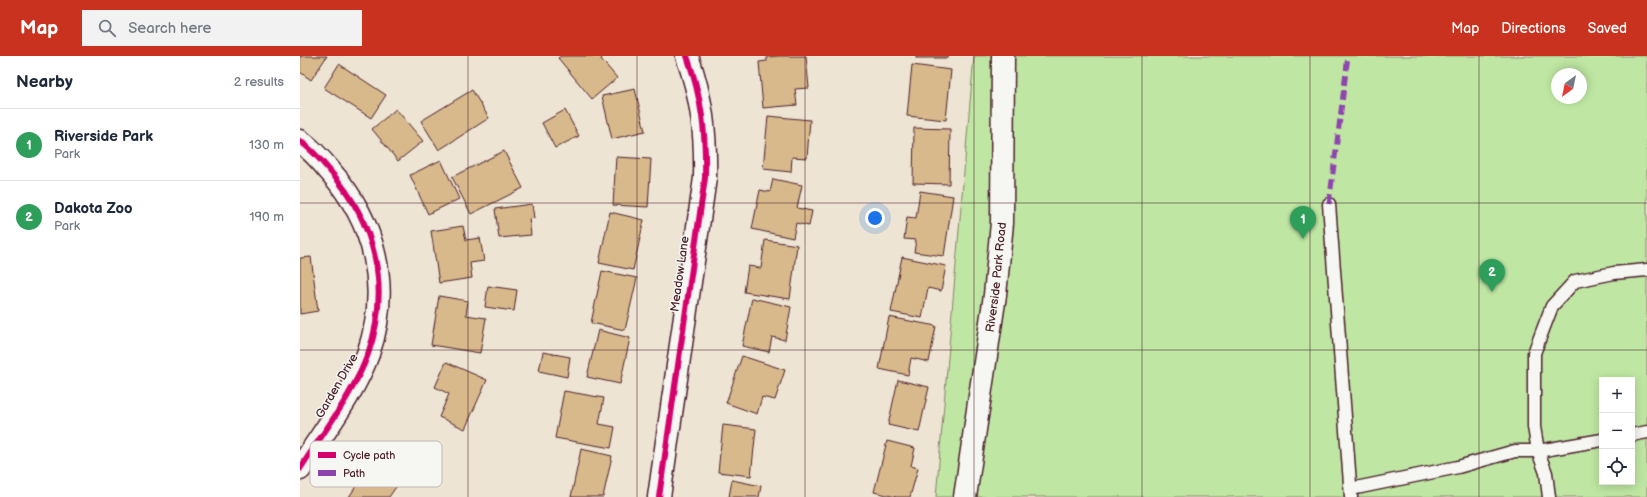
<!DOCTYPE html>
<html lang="en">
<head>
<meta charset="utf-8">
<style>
	:root { --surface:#fff; --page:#f2f2f3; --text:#1f2937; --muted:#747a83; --line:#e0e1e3; --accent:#c8321e }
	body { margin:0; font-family:"Balsamiq Sans",sans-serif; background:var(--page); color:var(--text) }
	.controls { position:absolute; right:12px; bottom:12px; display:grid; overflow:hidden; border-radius:0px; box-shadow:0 2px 10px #0003 }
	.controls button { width:36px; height:36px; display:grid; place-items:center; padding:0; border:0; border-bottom:1px solid var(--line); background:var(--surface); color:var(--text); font:20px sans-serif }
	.compass { position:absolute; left:1251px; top:12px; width:36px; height:36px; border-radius:50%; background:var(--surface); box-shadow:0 2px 10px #0003; rotate:213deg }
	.you { position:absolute; left:575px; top:162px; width:14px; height:14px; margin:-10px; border:3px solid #fff; border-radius:50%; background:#1a73e8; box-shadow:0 0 0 6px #1a73e833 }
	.badge { display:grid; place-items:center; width:26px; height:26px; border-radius:50%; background:var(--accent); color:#fff; font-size:13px; font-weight:700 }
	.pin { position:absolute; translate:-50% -33px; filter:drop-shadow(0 1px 2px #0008) }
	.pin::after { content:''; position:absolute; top:21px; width:14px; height:12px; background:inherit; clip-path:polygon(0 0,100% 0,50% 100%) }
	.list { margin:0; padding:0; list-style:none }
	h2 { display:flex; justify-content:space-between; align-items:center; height:52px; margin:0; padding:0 16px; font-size:17px }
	h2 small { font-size:13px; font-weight:400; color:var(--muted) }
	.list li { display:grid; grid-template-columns:26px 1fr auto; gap:12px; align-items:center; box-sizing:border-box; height:72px; padding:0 16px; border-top:1px solid var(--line) }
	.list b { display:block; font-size:15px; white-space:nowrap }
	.list p { margin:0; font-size:13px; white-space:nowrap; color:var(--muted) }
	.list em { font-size:13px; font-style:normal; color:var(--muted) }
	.icon { flex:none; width:22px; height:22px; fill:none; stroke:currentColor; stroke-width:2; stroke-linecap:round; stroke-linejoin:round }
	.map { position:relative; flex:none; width:1347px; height:441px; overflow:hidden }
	header { display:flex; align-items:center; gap:24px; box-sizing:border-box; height:56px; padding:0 20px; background:var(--accent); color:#fff }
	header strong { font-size:19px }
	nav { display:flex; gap:22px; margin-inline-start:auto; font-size:14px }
	.search { width:280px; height:36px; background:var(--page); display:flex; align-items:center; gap:10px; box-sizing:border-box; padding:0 14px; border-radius:0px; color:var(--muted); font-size:15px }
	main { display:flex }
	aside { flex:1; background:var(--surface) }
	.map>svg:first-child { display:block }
</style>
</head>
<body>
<header>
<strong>Map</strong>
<div class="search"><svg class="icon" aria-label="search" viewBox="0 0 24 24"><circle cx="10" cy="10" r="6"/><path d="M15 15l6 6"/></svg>Search here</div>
<nav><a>Map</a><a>Directions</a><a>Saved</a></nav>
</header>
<main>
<aside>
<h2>Nearby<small>2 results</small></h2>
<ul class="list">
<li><span class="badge" style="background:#2e9e5b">1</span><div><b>Riverside Park</b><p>Park</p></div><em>130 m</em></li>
<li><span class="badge" style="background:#2e9e5b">2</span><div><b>Dakota Zoo</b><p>Park</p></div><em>190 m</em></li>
</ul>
</aside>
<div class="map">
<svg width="1347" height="441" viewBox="0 0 1347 441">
	<rect width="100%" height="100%" fill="#ede4d3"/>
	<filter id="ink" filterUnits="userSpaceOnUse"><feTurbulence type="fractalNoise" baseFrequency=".025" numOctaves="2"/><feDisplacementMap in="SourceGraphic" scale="8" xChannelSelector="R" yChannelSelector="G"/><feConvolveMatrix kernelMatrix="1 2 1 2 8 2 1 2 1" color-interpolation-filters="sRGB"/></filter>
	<g filter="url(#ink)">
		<!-- green -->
		<path fill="#bfe7a3" stroke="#848367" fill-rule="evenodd" d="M 674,0 L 1347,0 L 1347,441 L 636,441 ZM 1257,18 L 1281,18 L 1281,42 L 1257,42 ZM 1302,324 L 1332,324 L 1332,426 L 1302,426 Z"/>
		<!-- building -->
		<g fill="#d8b98b" stroke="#4a1f2b">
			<polygon points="0,0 27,0 11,24 0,16"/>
			<polygon points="261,0 304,0 301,3 317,22 292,43 258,2"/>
			<polygon points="480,0 506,0 509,32 495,33 497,49 463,52 459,6 467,5 467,1"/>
			<rect x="616" y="0" width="32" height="2"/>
			<polygon points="39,8 86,39 71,62 24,32"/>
			<polygon points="612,9 651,14 646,64 607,60"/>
			<polygon points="335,33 345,75 312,83 302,40"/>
			<polygon points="172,34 189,62 139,94 121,65"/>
			<polygon points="96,53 123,85 98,105 72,73"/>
			<polygon points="265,54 279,80 255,92 242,67"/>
			<polygon points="468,60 510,64 507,102 492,101 491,116 463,113"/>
			<polygon points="614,72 650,73 649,128 613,127"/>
			<polygon points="204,95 223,132 171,158 152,121"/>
			<polygon points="316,101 351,103 348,151 313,149"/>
			<polygon points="141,104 159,143 128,158 110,119"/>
			<polygon points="473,123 502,129 497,152 512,155 509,170 496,167 493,182 452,173 460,134 470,136"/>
			<polygon points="620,135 653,140 644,200 614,196 616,184 604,183 607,161 616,162"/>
			<polygon points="232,148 234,162 229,163 231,179 199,182 195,153"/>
			<polygon points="310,156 344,164 333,214 299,207"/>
			<polygon points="163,170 166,184 180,182 184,205 170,207 172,222 139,227 131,175"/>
			<polygon points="465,184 497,189 490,243 444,236 448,210 461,212"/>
			<polygon points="11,201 18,255 0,258 0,202"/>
			<polygon points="602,201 646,210 641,235 628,232 622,262 591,256"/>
			<polygon points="302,215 337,222 325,274 291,267"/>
			<polygon points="188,230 217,234 214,255 185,251"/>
			<polygon points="139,240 168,245 166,259 186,262 180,297 131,289"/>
			<polygon points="452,242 491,251 485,284 472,281 469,296 442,290"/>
			<polygon points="589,261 636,270 629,306 611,302 608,319 579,313"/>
			<polygon points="298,274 330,282 320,328 287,321"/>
			<polygon points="243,296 270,301 267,321 239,315"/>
			<polygon points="442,300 485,314 475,344 462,341 457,358 426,347"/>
			<polygon points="146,306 187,324 165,373 139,361 149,338 135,331"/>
			<polygon points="598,324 629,331 619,376 588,369"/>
			<polygon points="264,335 304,342 299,368 315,371 311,392 255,382"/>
			<polygon points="423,369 456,373 451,420 418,416"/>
			<polygon points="587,385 615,392 611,410 618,412 610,441 596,441 574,436"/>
			<polygon points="281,393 312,400 303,441 271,441"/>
			<polygon points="71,407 100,425 89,441 49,441"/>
			<polygon points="432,424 461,430 459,441 429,441"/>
		</g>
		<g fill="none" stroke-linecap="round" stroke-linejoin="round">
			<defs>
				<g id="service">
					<polyline points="1029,148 1051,441"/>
					<polyline points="1332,379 1347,376"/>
					<polyline points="1051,433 1158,411 1215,395 1238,395 1302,384"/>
					<polyline points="1249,441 1246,417 1238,395 1234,371 1234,297 1252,250 1275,225 1314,217 1347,214"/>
				</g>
				<g id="minor">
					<path d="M 0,85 C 11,93 21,104 30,115 C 76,167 91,232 68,298 C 53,339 23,376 0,413"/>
					<path d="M 359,441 L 405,122 C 406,77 402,42 387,0"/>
				</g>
				<g id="secondary">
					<path id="s1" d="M 665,441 L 695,239 L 702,167 L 703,0"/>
				</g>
			</defs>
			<!-- service casing -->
			<use href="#service" stroke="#4a1f2b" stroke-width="15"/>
			<!-- minor casing -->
			<use href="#minor" stroke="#4a1f2b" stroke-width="25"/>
			<!-- secondary casing -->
			<use href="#secondary" stroke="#4a1f2b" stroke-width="25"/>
			<!-- service -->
			<use href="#service" stroke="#f6f6f2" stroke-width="12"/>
			<!-- minor -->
			<use href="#minor" stroke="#f6f6f2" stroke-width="22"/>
			<!-- secondary -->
			<use href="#secondary" stroke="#f6f6f2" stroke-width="22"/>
			<!-- quiet -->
			<polyline stroke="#8e44ad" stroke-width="5" stroke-dasharray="10 5" stroke-linecap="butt" points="1029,148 1048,0"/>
			<defs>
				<g id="cycleway">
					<path d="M 0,85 C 11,93 21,104 30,115 C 76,167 91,232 68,298 C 53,339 23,376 0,413"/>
					<path d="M 359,441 L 405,122 C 406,77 402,42 387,0"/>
				</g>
			</defs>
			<!-- cycleway casing -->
			<use href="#cycleway" stroke="#f6f6f2" stroke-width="8"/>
			<!-- cycleway -->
			<use href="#cycleway" stroke="#d6006c" stroke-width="6"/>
		</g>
	</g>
	<!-- grid -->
	<path fill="none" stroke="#4a1f2b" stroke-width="1" stroke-opacity="0.55" d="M 168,0 L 168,441M 337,0 L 337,441M 505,0 L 505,441M 674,0 L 674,441M 842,0 L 842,441M 1010,0 L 1010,441M 1179,0 L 1179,441M 0,147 L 1347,147M 0,294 L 1347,294"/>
	<g text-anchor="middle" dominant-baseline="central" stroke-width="3" stroke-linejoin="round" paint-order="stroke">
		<!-- street labels -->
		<g font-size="12" fill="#4a1f2b" stroke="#f6f6f2">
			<text transform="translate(380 218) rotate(-82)">Meadow Lane</text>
			<text stroke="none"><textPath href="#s1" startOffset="222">Riverside Park Road</textPath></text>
			<text transform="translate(37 330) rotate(-60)">Garden Drive</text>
		</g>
	</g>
	<!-- legend -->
	<rect x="10" y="385" width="132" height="46" rx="6" fill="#f6f6f2" stroke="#c2b6b6" stroke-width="1"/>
	<rect x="18" y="396" width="18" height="6" fill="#d6006c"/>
	<rect x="18" y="414" width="18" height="6" fill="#8e44ad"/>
	<g font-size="11" fill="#4a1f2b">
		<text x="43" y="403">Cycle path</text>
		<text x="43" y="421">Path</text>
	</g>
</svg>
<div class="controls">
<button>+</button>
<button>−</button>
<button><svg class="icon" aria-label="locate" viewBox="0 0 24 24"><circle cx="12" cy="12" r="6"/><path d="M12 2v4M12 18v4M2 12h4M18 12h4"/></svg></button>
</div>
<svg class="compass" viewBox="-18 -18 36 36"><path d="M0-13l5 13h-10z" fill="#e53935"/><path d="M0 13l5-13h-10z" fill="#747a83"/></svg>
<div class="you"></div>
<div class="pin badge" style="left:1003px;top:183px;background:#2e9e5b">1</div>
<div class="pin badge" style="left:1192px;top:236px;background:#2e9e5b">2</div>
</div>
</main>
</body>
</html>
